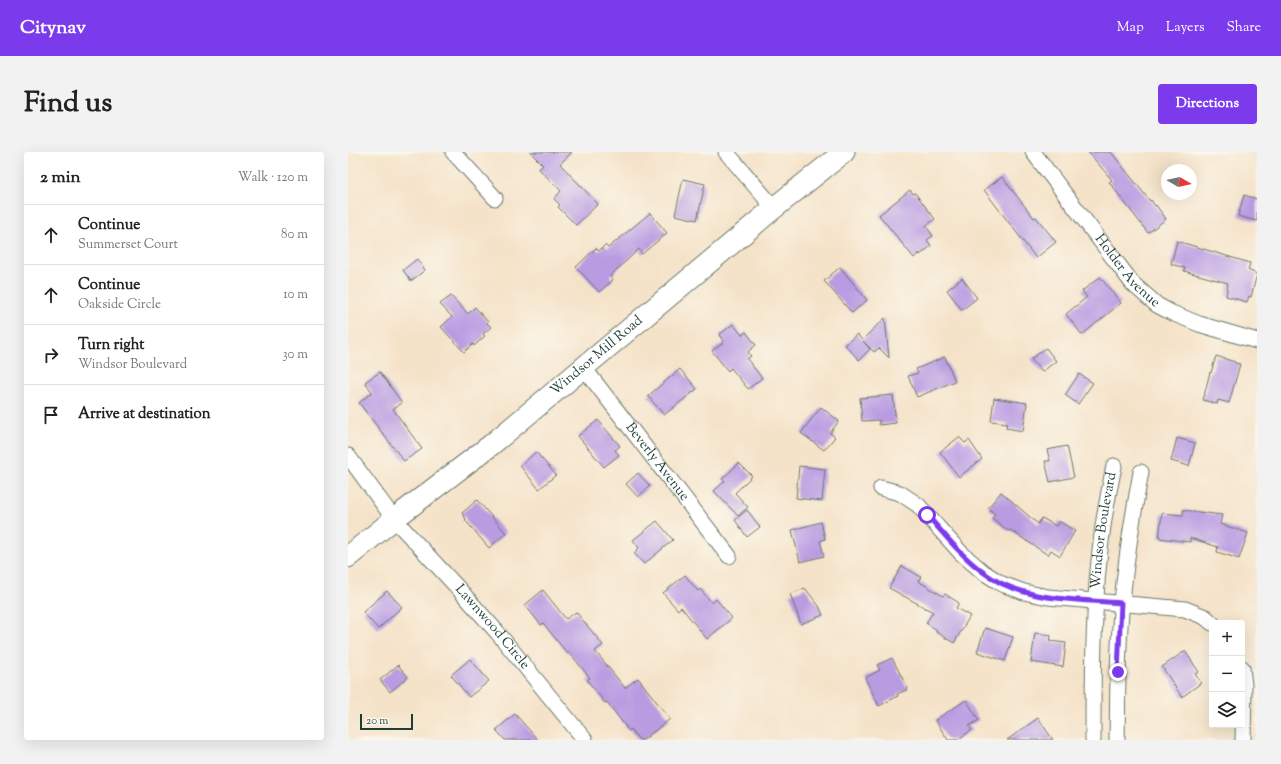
<!DOCTYPE html>
<html lang="en">
<head>
<meta charset="utf-8">
<style>
	:root { --surface:#fff; --page:#f2f2f2; --text:#222; --muted:#767676; --line:#e0e0e0; --accent:#7c3aed }
	body { margin:0; font-family:"Sorts Mill Goudy",serif; background:var(--page); color:var(--text) }
	.controls { position:absolute; right:12px; bottom:12px; display:grid; overflow:hidden; border-radius:4px; box-shadow:0 4px 16px #0002 }
	.controls button { width:36px; height:36px; display:grid; place-items:center; padding:0; border:0; border-bottom:1px solid var(--line); background:var(--surface); color:var(--text); font:20px sans-serif }
	.compass { position:absolute; left:813px; top:12px; width:36px; height:36px; border-radius:50%; background:var(--surface); box-shadow:0 4px 16px #0002; rotate:99deg }
	.scale { position:absolute; left:12px; bottom:10px; width:53px; box-sizing:border-box; padding-left:4px; border:2px solid #1f3d34; border-top:0; font-size:11px; line-height:14px; white-space:nowrap; color:#1f3d34; -webkit-text-stroke:3px #fbf7ec; paint-order:stroke }
	.stop { position:absolute; width:12px; height:12px; margin:-9px; border:3px solid #7c3aed; border-radius:50%; background:#fff }
	.stop.end { background:#7c3aed; border-color:#fff; box-shadow:0 1px 4px #0008 }
	.list { margin:0; padding:0; list-style:none }
	h2 { display:flex; justify-content:space-between; align-items:center; height:52px; margin:0; padding:0 16px; font-size:17px }
	h2 small { font-size:13px; font-weight:400; color:var(--muted) }
	.list li { display:grid; grid-template-columns:26px 1fr auto; gap:12px; align-items:center; box-sizing:border-box; height:60px; padding:0 16px; border-top:1px solid var(--line) }
	.list b { display:block; font-size:15px; white-space:nowrap }
	.list p { margin:0; font-size:13px; white-space:nowrap; color:var(--muted) }
	.list em { font-size:13px; font-style:normal; color:var(--muted) }
	.icon { flex:none; width:22px; height:22px; fill:none; stroke:currentColor; stroke-width:2; stroke-linecap:round; stroke-linejoin:round }
	.map { position:relative; flex:none; width:909px; height:588px; overflow:hidden; border-radius:4px }
	header { display:flex; align-items:center; gap:24px; box-sizing:border-box; height:56px; padding:0 20px; background:var(--accent); color:#fff }
	header strong { font-size:19px }
	nav { display:flex; gap:22px; margin-inline-start:auto; font-size:14px }
	.intro { display:flex; align-items:center; justify-content:space-between; box-sizing:border-box; height:96px; padding:0 24px }
	h1 { margin:0; font-size:28px }
	.button { padding:10px 18px; border-radius:4px; background:var(--accent); color:#fff; font-size:14px; font-weight:700 }
	main { display:flex; gap:24px; padding:0 24px }
	aside { flex:1; background:var(--surface); border-radius:4px; box-shadow:0 4px 16px #0002 }
	.map>svg:first-child { display:block }
</style>
</head>
<body>
<header>
<strong>Citynav</strong>
<nav><a>Map</a><a>Layers</a><a>Share</a></nav>
</header>
<div class="intro"><h1>Find us</h1><a class="button">Directions</a></div>
<main>
<aside>
<h2>2 min<small>Walk · 120 m</small></h2>
<ul class="list">
<li><svg class="icon" aria-label="ahead" viewBox="0 0 24 24"><path d="M12 20V5M6 11l6-6 6 6"/></svg><div><b>Continue</b><p>Summerset Court</p></div><em>80 m</em></li>
<li><svg class="icon" aria-label="ahead" viewBox="0 0 24 24"><path d="M12 20V5M6 11l6-6 6 6"/></svg><div><b>Continue</b><p>Oakside Circle</p></div><em>10 m</em></li>
<li><svg class="icon" aria-label="right" viewBox="0 0 24 24"><path d="M7 20v-9h11M14 6l5 5-5 5"/></svg><div><b>Turn right</b><p>Windsor Boulevard</p></div><em>30 m</em></li>
<li><svg class="icon" aria-label="arrive" viewBox="0 0 24 24"><path d="M6 21V4h12l-3 4 3 4H6"/></svg><div><b>Arrive at destination</b></div></li>
</ul>
</aside>
<div class="map">
<svg width="909" height="588" viewBox="0 0 909 588">
	<rect width="100%" height="100%" fill="#fbf7ec"/>
	<filter id="ink" filterUnits="userSpaceOnUse"><feTurbulence type="fractalNoise" baseFrequency=".025" numOctaves="2"/><feDisplacementMap in="SourceGraphic" scale="8" xChannelSelector="R" yChannelSelector="G"/><feConvolveMatrix kernelMatrix="1 2 1 2 8 2 1 2 1" color-interpolation-filters="sRGB"/></filter>
	<filter id="wash" filterUnits="userSpaceOnUse"><feTurbulence type="fractalNoise" baseFrequency=".012" numOctaves="4" result="noise"/><feDisplacementMap in="SourceGraphic" scale="16" xChannelSelector="R" yChannelSelector="G"/><feGaussianBlur stdDeviation="0.9" result="paint"/><feColorMatrix in="noise" values="0 0 0 0 0 0 0 0 0 0 0 0 0 0 0 0 0 1.4 0 .05"/><feComposite in="paint" operator="in"/></filter>
	<g filter="url(#wash)">
		<rect width="100%" height="100%" fill="#f5e3c9"/>
		<g id="blocks">
			<!-- building -->
			<g fill="#b99be2">
				<polygon points="182,0 224,0 212,12 250,52 228,73 210,55 212,53 206,47 213,39 191,17 195,13"/>
				<polygon points="740,0 763,0 802,49 803,48 807,54 808,53 818,67 800,81 761,30 764,28"/>
				<polygon points="654,25 686,66 688,65 708,90 688,106 636,38"/>
				<polygon points="335,27 357,32 349,68 327,63"/>
				<polygon points="562,38 565,42 567,41 587,67 578,74 585,84 579,88 583,94 572,103 571,101 566,106 531,63"/>
				<polygon points="896,43 909,47 909,69 890,64"/>
				<polygon points="302,61 319,81 294,102 291,97 262,124 265,128 251,140 228,115 248,96 251,99 257,93 260,96"/>
				<polygon points="829,89 902,111 900,118 909,122 903,145 901,144 899,150 878,144 880,131 836,119 837,116 823,112"/>
				<polygon points="69,107 77,118 63,129 55,118"/>
				<polygon points="492,115 519,148 504,161 476,129"/>
				<polygon points="752,125 773,151 734,183 718,162 739,145 734,139"/>
				<polygon points="614,126 629,146 614,158 599,138"/>
				<polygon points="103,144 120,162 127,155 140,170 139,171 143,175 135,182 137,184 126,194 125,192 116,200 93,175 104,165 92,152"/>
				<polygon points="537,166 541,206 531,196 526,200 515,189 522,197 511,208 497,193 509,182 514,188"/>
				<polygon points="385,172 394,183 398,180 408,193 400,200 403,204 399,207 414,226 400,237 383,216 380,219 364,199 376,190 371,183"/>
				<polygon points="698,196 708,209 694,220 683,207"/>
				<polygon points="868,204 887,210 887,211 892,212 881,251 870,248 869,252 855,248 862,220 863,221"/>
				<polygon points="597,205 607,229 569,245 560,224 570,221 568,217"/>
				<polygon points="332,217 349,237 316,263 300,244"/>
				<polygon points="32,220 54,251 45,257 74,297 56,309 11,251 24,240 17,230"/>
				<polygon points="731,222 745,231 730,252 717,243"/>
				<polygon points="545,243 548,271 531,273 531,268 514,269 512,246"/>
				<polygon points="646,246 679,251 675,279 658,276 659,271 643,269"/>
				<polygon points="473,255 491,269 482,281 487,285 476,298 453,281"/>
				<polygon points="250,268 272,294 267,298 271,303 256,315 230,284"/>
				<polygon points="611,285 617,291 621,288 634,307 611,325 592,300"/>
				<polygon points="829,286 847,291 841,314 823,309"/>
				<polygon points="719,294 726,325 702,330 697,309 702,309 699,298"/>
				<polygon points="188,300 208,323 191,337 172,314"/>
				<polygon points="391,311 404,324 387,341 400,355 390,364 366,339 377,329 374,327"/>
				<polygon points="451,314 477,317 474,349 448,346"/>
				<polygon points="290,321 302,334 290,345 278,332"/>
				<polygon points="653,340 690,372 694,366 708,374 711,369 727,379 712,404 703,398 700,403 662,378 660,379 644,366 647,362 640,356"/>
				<polygon points="129,348 158,381 141,396 117,368 118,367 114,361"/>
				<polygon points="399,358 412,375 399,385 387,368"/>
				<polygon points="835,358 874,363 872,372 900,381 891,407 869,400 870,395 842,386 842,390 811,386 814,361 835,363"/>
				<polygon points="309,369 325,388 296,412 286,401 291,396 285,388"/>
				<polygon points="473,370 477,387 472,389 476,404 452,410 444,378"/>
				<polygon points="554,414 573,425 570,429 595,444 597,442 611,451 608,456 622,464 606,491 588,480 589,478 578,471 585,460 541,436"/>
				<polygon points="337,423 350,439 352,437 364,451 368,447 384,466 359,487 333,455 330,458 315,441"/>
				<polygon points="457,436 471,454 475,463 453,472 442,442"/>
				<polygon points="195,438 218,467 228,460 255,493 247,499 277,536 290,526 322,567 295,588 291,588 283,577 281,579 259,550 257,551 239,528 242,526 221,500 219,501 195,471 193,473 177,453"/>
				<polygon points="39,439 54,455 30,477 15,460"/>
				<polygon points="637,476 665,485 657,509 629,500"/>
				<polygon points="687,481 703,483 702,489 718,491 715,515 683,510"/>
				<polygon points="837,499 851,520 847,522 853,531 834,545 814,515"/>
				<polygon points="544,506 560,537 549,542 550,544 531,554 517,526 532,518 529,513"/>
				<polygon points="122,507 141,529 121,545 103,523"/>
				<polygon points="50,513 60,525 42,540 32,528"/>
				<polygon points="618,548 631,568 621,574 624,578 609,588 600,588 587,568"/>
				<polygon points="167,562 190,588 157,588 148,578"/>
				<polygon points="690,566 705,588 659,588"/>
			</g>
		</g>
	</g>
	<g filter="url(#ink)">
		<use href="#blocks" fill-opacity="0" stroke="#6a7768" stroke-width="1"/>
		<g fill="none" stroke-linecap="round" stroke-linejoin="round">
			<defs>
				<g id="minor">
					<polyline points="105,0 147,46"/>
					<polyline points="378,0 426,56"/>
					<path id="s1" d="M 685,0 L 785,132 L 809,153 L 824,161 L 851,172 L 909,189"/>
					<path id="s2" d="M 236,216 L 381,404"/>
					<path id="s3" d="M 0,304 L 46,367 L 109,435 L 149,480 L 237,588"/>
					<polyline points="533,336 552,341 570,353 613,401 635,420 654,432 676,440 700,445 837,457 857,465 864,471"/>
					<polyline points="894,516 896,533 895,588"/>
					<path id="s4" d="M 745,588 C 745,517 745,445 755,374 C 758,354 762,334 766,314"/>
					<path d="M 769,588 C 770,542 769,496 774,450 C 778,406 785,363 793,320"/>
				</g>
				<g id="secondary">
					<path id="s5" d="M 0,405 L 46,367 L 143,293 L 426,56 L 496,0"/>
				</g>
			</defs>
			<!-- minor casing -->
			<use href="#minor" stroke="#6a7768" stroke-width="17"/>
			<!-- secondary casing -->
			<use href="#secondary" stroke="#6a7768" stroke-width="23"/>
			<!-- minor -->
			<use href="#minor" stroke="#fff" stroke-width="15"/>
			<!-- secondary -->
			<use href="#secondary" stroke="#fff" stroke-width="21"/>
		</g>
	</g>
	<g fill="none" stroke-linecap="round" stroke-linejoin="round" filter="url(#ink)">
		<!-- route -->
		<path stroke="#7c3aed" stroke-width="5" d="M 579,363 C 597,383 614,405 635,420 C 674,450 727,447 773,451 L 770,520"/>
	</g>
	<g text-anchor="middle" dominant-baseline="central" stroke-width="3.5" stroke-linejoin="round" paint-order="stroke">
		<!-- street labels -->
		<g font-size="14" fill="#1f3d34" stroke="#fbf7ec">
			<text stroke="none"><textPath href="#s1" startOffset="152">Holder Avenue</textPath></text>
			<text stroke="none"><textPath href="#s5" startOffset="320">Windsor Mill Road</textPath></text>
			<text stroke="none"><textPath href="#s2" startOffset="119">Beverly Avenue</textPath></text>
			<text stroke="none"><textPath href="#s4" startOffset="210">Windsor Boulevard</textPath></text>
			<text stroke="none"><textPath href="#s3" startOffset="224">Lawnwood Circle</textPath></text>
		</g>
	</g>
</svg>
<div class="controls">
<button>+</button>
<button>−</button>
<button><svg class="icon" aria-label="layers" viewBox="0 0 24 24"><path d="M12 4l9 5-9 5-9-5zM3 14l9 5 9-5"/></svg></button>
</div>
<svg class="compass" viewBox="-18 -18 36 36"><path d="M0-13l5 13h-10z" fill="#e53935"/><path d="M0 13l5-13h-10z" fill="#767676"/></svg>
<div class="scale">20 m</div>
<div class="stop" style="left:579px;top:363px"></div>
<div class="stop end" style="left:770px;top:520px"></div>
</div>
</main>
</body>
</html>
